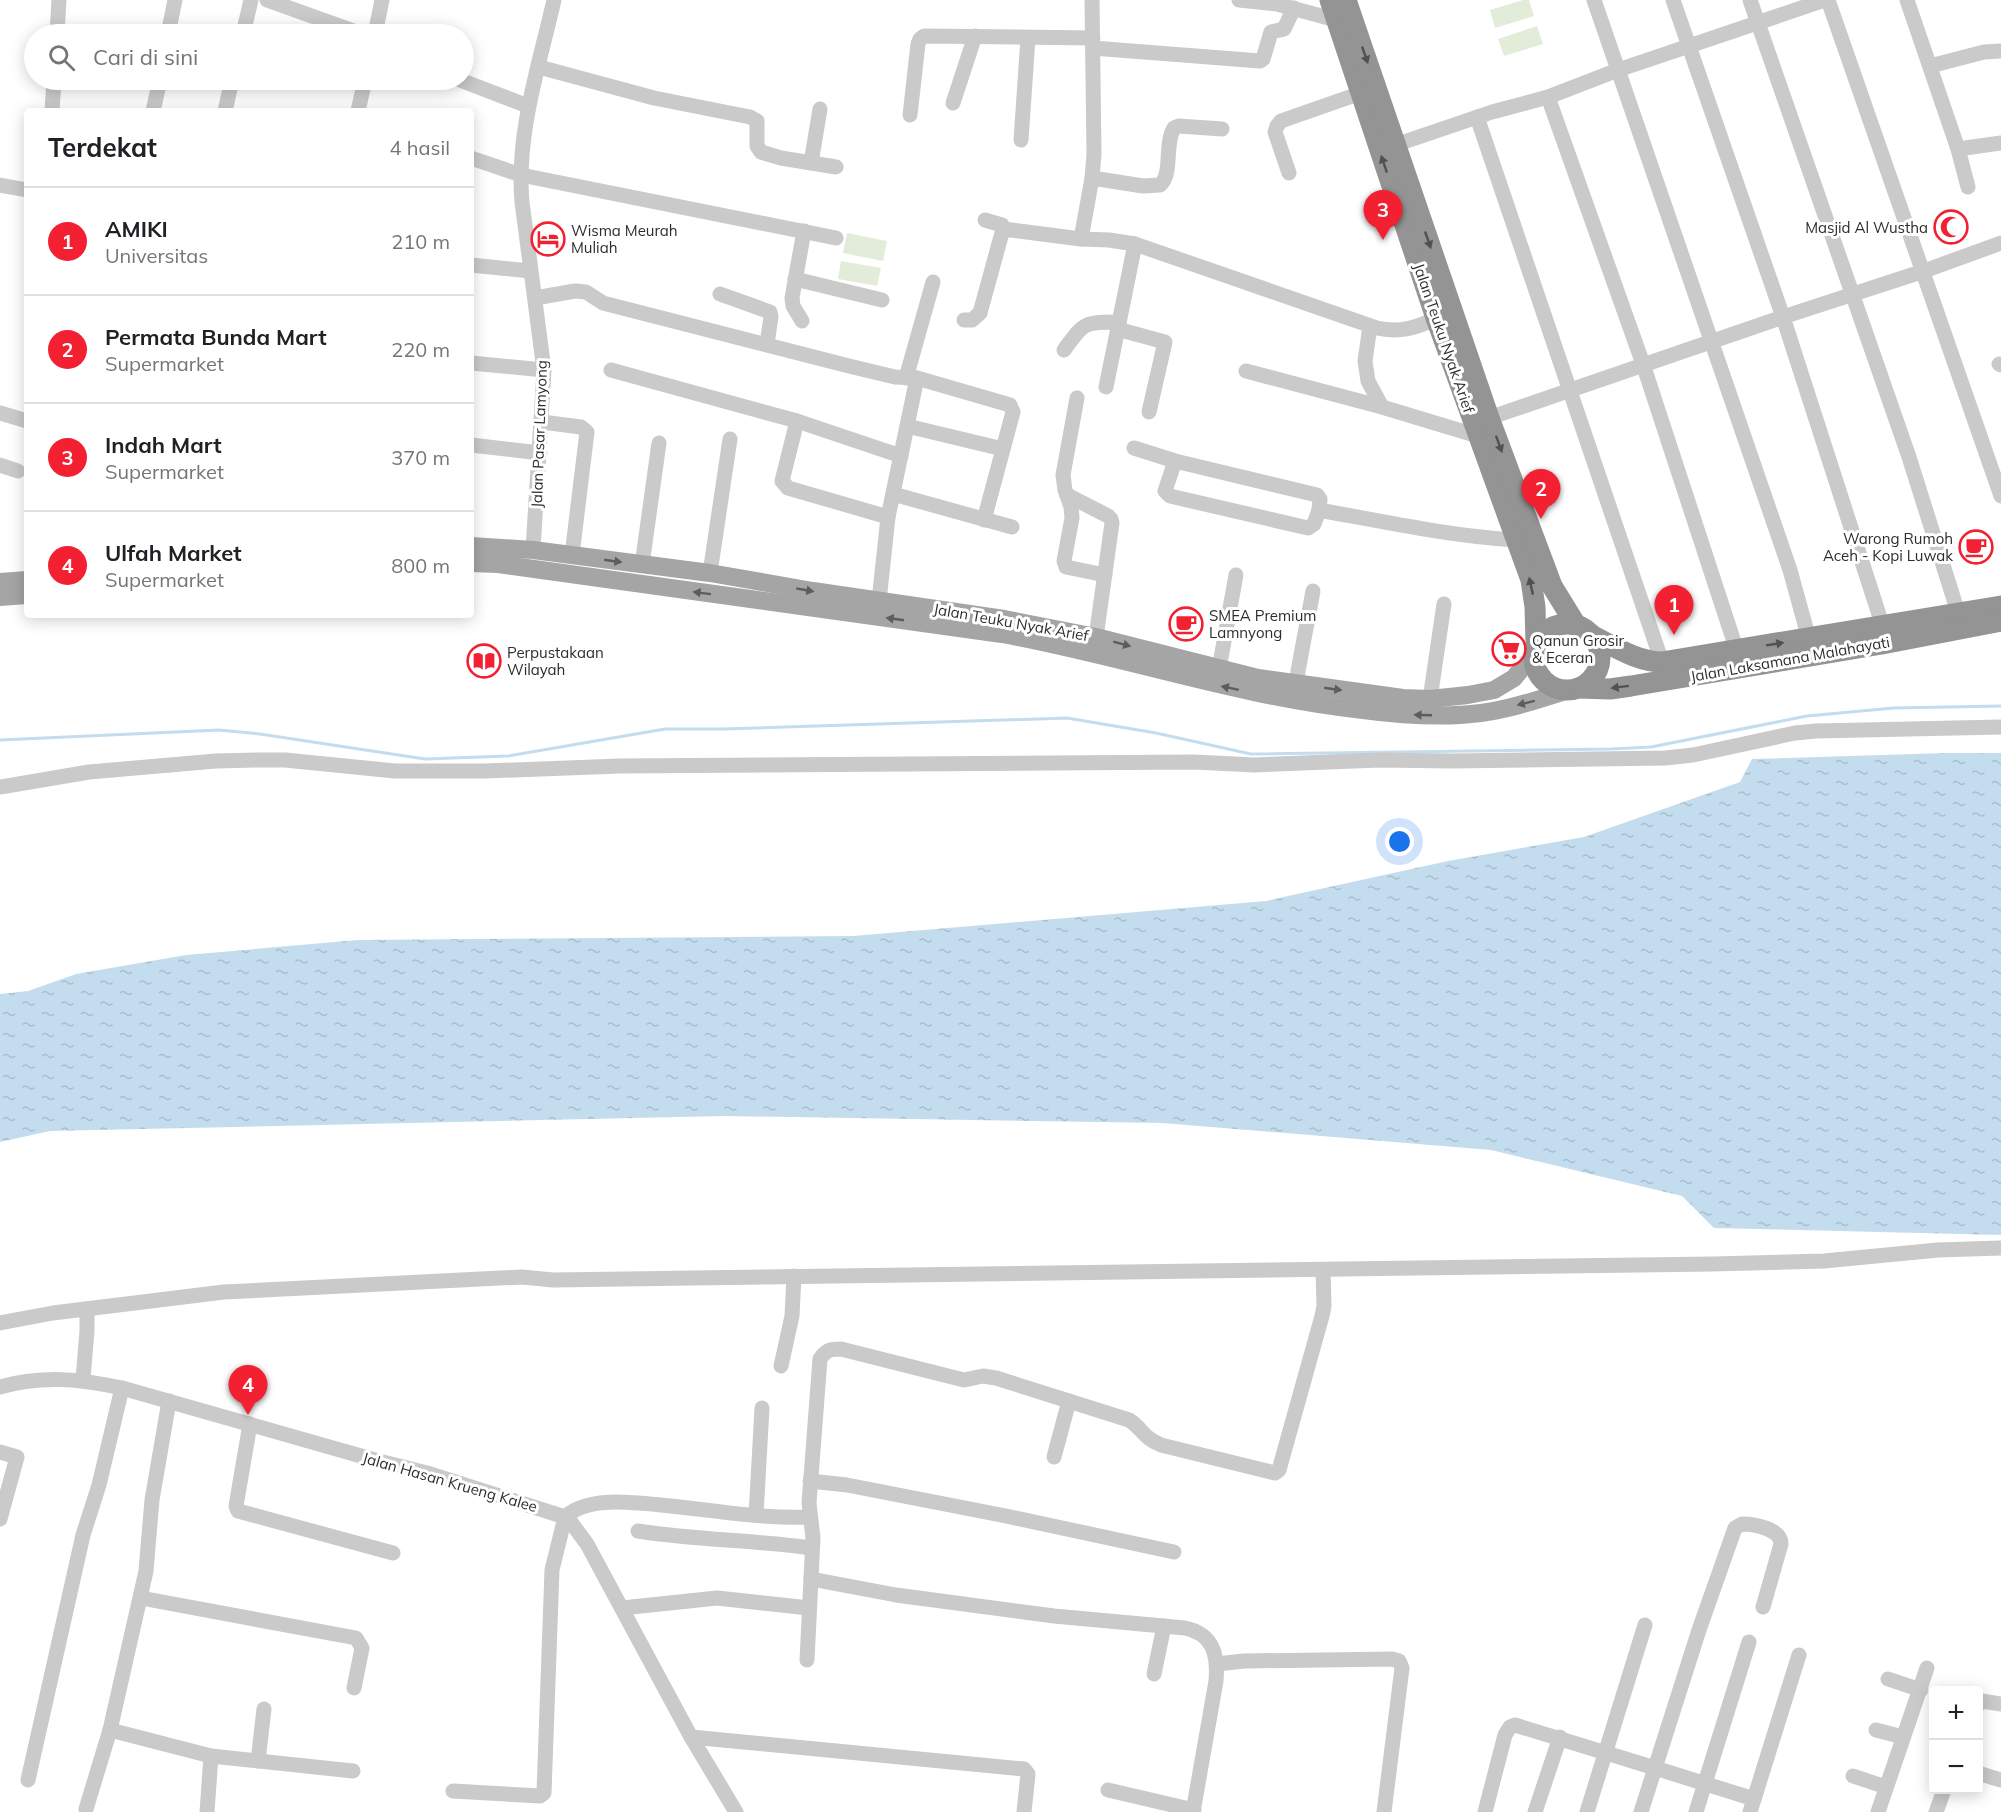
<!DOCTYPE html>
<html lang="id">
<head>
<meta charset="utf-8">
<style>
	:root { --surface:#fff; --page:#f2f2f2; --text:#202124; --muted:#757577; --line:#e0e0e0; --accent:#f22030 }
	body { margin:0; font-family:Mulish,sans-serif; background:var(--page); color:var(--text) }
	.controls { position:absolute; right:18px; bottom:18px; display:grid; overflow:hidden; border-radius:6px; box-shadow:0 3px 15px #0003 }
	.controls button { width:54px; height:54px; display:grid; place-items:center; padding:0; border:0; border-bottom:2px solid var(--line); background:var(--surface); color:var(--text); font:30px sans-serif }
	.you { position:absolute; left:1400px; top:842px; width:21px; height:21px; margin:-15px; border:4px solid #fff; border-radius:50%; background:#1a73e8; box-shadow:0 0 0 9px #1a73e833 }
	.badge { display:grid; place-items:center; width:39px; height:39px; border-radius:50%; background:var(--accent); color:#fff; font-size:20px; font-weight:700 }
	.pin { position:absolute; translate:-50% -50px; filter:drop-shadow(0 2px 3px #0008) }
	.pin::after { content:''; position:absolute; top:32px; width:21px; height:18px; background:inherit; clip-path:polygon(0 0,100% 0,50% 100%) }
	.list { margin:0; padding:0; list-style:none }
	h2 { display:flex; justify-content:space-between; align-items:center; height:78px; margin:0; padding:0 24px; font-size:26px }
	h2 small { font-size:20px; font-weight:400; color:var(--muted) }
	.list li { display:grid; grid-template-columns:39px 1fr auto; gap:18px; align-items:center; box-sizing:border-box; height:108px; padding:0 24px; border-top:2px solid var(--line) }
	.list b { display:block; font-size:22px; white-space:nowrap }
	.list p { margin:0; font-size:20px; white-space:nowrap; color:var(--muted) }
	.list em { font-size:20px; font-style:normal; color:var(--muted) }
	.icon { flex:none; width:33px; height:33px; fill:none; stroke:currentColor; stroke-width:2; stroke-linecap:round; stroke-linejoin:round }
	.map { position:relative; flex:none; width:2001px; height:1812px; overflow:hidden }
	.search { position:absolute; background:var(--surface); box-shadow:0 3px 15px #0003; left:24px; top:24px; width:450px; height:66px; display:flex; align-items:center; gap:15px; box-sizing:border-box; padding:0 21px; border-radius:33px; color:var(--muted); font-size:22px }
	.panel { position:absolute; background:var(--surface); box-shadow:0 3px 15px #0003; left:24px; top:108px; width:450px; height:510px; border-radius:6px }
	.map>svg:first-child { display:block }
</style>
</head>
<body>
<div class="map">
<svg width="2001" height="1812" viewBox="0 0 2001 1812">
	<defs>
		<pattern id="water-ripples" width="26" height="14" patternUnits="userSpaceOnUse" patternTransform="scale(1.5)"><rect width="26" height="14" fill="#c3ddee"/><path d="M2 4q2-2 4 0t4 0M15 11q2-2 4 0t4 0" fill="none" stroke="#a8becc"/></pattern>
	</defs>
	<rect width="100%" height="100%" fill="#fff"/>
	<!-- pitch -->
	<g fill="#e3ecd9">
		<polygon points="1523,0 1529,0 1534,16 1495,28 1490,10"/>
		<polygon points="1537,26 1543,44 1504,56 1498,39"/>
		<polygon points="847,233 887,241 883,261 843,253"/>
		<polygon points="841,261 881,268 877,286 838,279"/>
	</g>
	<!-- water -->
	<polygon fill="url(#water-ripples)" points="1946,753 2001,753 2001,1235 1714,1228 1682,1196 1491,1150 1162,1123 724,1116 50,1131 0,1142 0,994 28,991 76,974 186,955 358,940 853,936 1266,901 1448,861 1584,837 1740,782 1752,759"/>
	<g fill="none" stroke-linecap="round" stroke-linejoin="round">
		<!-- stream -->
		<polyline stroke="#c3ddee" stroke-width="3" points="0,740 219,730 260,734 425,759 508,756 665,729 724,729 1067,718 1156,733 1251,754 1611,749 1651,747 1807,716 1894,708 2001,706"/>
		<!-- minor -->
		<g stroke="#cacaca" stroke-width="15">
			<polyline points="267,0 362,34"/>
			<path d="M 1092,0 L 1094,154 L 1092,178 L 1081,239 L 1109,240 L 1135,244 L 1377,328 C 1399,333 1417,328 1436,318"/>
			<polyline points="1239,0 1277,4 1336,20"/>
			<polyline points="1594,0 1790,570 1809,639"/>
			<polyline points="1673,0 1783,317 1883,627"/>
			<polyline points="1750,0 1909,457 1961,622"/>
			<polyline points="1828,0 2001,496"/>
			<polyline points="1907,0 1958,149 1968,187"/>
			<polyline points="57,34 59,0"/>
			<polyline points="168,34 175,0"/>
			<polyline points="243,34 251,0"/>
			<polyline points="375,34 382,0"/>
			<polyline points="1093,48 1260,61 1263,59 1271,32 1284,29 1294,8"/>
			<polyline points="1930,66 1984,52 2001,51"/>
			<polyline points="539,67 654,98 750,117 757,121 757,146 761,152 781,158 836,167"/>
			<polyline points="460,80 528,106"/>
			<polyline points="1548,97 1643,364 1737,651"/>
			<polyline points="953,103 975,36"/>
			<polyline points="52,111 54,80"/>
			<polyline points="153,111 160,80"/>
			<polyline points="225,111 232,80"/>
			<polyline points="358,111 365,80"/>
			<polyline points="910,115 918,44 920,39 924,36 1093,38"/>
			<polyline points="1477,117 1662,662"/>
			<polyline points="1021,140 1028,38"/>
			<polyline points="1395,145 1492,112 1548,97 1618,70 1825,0"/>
			<polyline points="1958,149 2001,143"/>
			<polyline points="471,158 521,175 836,238"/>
			<polyline points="811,163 820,109"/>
			<polyline points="1289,173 1275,132 1277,126 1281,121 1361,93"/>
			<path d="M 1092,178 L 1143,186 L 1160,185 C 1173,174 1164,144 1174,128 L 1179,126 L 1222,129"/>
			<polyline points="0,185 27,190"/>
			<polyline points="985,220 1002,225 1003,229"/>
			<polyline points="471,265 530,271"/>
			<polyline points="795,279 882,300"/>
			<polyline points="720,294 770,312 771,317 767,344"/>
			<polyline points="535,298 575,291 586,292 603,303 849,366 895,377 917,378 1010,405 1013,412 984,520"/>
			<polyline points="964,320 972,320 980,313 1003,229 1081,239"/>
			<polyline points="802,321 793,306 792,298 804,231"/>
			<polyline points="1370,326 1365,361 1368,381 1382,407"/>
			<polyline points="1117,329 1165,342 1149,412"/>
			<path d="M 1064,350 C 1085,322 1083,322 1119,322"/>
			<polyline points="471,363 544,370"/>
			<polyline points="1999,364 2001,365"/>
			<polyline points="611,370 797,421 901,456"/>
			<polyline points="1246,371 1382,407 1478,436"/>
			<polyline points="906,378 933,282"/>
			<polyline points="1106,387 1135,244"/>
			<polyline points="1077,398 1063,475 1065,490 1071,507 1072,518 1064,561 1066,567 1105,575"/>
			<polyline points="0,413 27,421"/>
			<polyline points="1489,418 1783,317 1924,271 2001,243"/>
			<polyline points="797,421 782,481 788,488 888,517"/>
			<polyline points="542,422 581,427 587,432 572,555"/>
			<polyline points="907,426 1003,449"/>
			<polyline points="471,445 540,453"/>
			<path d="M 1134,448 L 1175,461 L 1317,495 L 1320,499 L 1319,510 C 1385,522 1450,536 1516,540"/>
			<polyline points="1175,461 1165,491 1170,496 1308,528 1314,524 1319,510"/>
			<polyline points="0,465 18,471"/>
			<polyline points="893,494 1012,527"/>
			<polyline points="1067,495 1108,516 1111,519 1112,523 1096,637"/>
			<path d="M 533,550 L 544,370 L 522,202 C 516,134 539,66 554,0"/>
			<polyline points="642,565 659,443"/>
			<polyline points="710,573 730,439"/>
			<polyline points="879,601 888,517 917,378"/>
			<polyline points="1219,669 1236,575"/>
			<polyline points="1297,684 1298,671 1313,591"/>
			<polyline points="1430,699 1444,604"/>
			<polyline points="0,787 89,772 216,761 259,760 285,760 395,771 485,771 620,766 1194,762 1254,765 1380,760 1452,761 1665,758 1693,755 1795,733 1816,731 2001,727"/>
			<polyline points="0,1323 53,1313 224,1292 522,1277 553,1280 1713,1264 1824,1261 1938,1250 2001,1248"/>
			<polyline points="781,1366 792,1316 794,1276"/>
			<polyline points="83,1379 87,1331 87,1309"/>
			<path d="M 0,1387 C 43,1375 80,1379 122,1388 L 375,1460 L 427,1473 L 565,1517 L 570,1521 L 587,1544 L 691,1737 L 736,1812"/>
			<polyline points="169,1401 152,1500 146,1571 110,1730 211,1756 353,1771"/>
			<polyline points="250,1424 236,1506 238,1511 393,1553"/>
			<polyline points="0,1452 17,1457 0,1519"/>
			<polyline points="1054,1457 1069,1401"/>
			<polyline points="810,1481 847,1485 1006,1516 1174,1552"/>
			<polyline points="756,1515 762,1408"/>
			<path d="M 638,1531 C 696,1540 754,1540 812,1548"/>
			<path d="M 811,1579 L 896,1595 L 1054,1616 L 1185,1628 C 1214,1634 1218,1656 1216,1681 L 1193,1812"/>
			<polyline points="141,1598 356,1638 362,1648 354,1688"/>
			<polyline points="622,1608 717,1598 809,1608"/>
			<path d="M 807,1660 L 813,1538 L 809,1503 L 820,1359 C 826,1350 830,1349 841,1349 L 964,1380 L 983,1376 L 996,1378 L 1129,1420 C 1142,1428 1143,1438 1161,1445 L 1275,1473 L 1279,1470 L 1322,1316 L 1324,1306 L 1323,1271"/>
			<polyline points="1217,1664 1244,1661 1392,1659 1399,1661 1402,1668 1384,1812"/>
			<polyline points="1154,1674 1164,1626"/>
			<polyline points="1888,1679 1921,1690"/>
			<polyline points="1978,1705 1982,1701 2001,1704"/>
			<polyline points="1876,1730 1903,1737"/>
			<polyline points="691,1737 1024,1769 1028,1774 1024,1812"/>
			<polyline points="258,1761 264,1709"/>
			<polyline points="1978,1773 2001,1780"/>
			<polyline points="1853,1776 1886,1787"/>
			<polyline points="28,1780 83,1535 99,1485 122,1388"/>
			<polyline points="1108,1790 1194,1810"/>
			<path d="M 453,1791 L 540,1796 L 544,1793 L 552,1570 L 565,1517 C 578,1505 600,1502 617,1502 C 680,1503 747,1520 810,1517"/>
			<path d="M 1754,1799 L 1655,1768 L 1699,1630 L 1735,1528 L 1742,1524 C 1755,1524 1781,1529 1781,1544 L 1763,1607"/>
			<polyline points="86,1809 110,1730"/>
			<polyline points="207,1812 211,1756"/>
			<polyline points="1485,1812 1505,1735 1510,1727 1515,1725 1655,1768 1641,1812"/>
			<polyline points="1535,1812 1560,1737"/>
			<polyline points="1587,1812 1645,1625"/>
			<polyline points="1696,1812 1749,1642"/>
			<polyline points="1750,1812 1799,1655"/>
			<polyline points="1878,1812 1927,1668"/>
			<polyline points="1936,1812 1944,1790"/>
		</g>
		<!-- major -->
		<g stroke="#a5a5a5" stroke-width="18">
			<polyline points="471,546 533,550 710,573 813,591 1004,619 1096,637 1258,678 1403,698 1430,699 1468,695 1494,690 1514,678 1534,653"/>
			<path d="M 471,563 L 498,564 L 1002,634 C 1123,656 1240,697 1363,710 C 1401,715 1442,718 1481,713 C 1511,709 1540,699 1569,690"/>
			<polyline points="0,582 27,580"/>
			<polyline points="0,597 27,595"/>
		</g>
		<!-- highway -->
		<g stroke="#949494" stroke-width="21">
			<polyline points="1330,0 1436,318 1531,580 1535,607 1536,644"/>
			<polyline points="1346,0 1489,418 1552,586 1576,625"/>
			<circle cx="1567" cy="657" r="33"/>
			<path d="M 1593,636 C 1615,647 1638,662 1662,662 L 2001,606"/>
			<polyline points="1578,688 1610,689 1631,686 1882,644 2001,621"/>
		</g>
	</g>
	<!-- one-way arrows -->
	<defs><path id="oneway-solid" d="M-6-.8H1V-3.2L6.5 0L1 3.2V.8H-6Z" transform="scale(1.5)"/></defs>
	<g fill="#515151">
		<use href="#oneway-solid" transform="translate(1365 55) rotate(71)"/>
		<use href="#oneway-solid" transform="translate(1384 164) rotate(-109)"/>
		<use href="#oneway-solid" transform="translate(1428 240) rotate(71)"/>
		<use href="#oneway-solid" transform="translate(1499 444) rotate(70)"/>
		<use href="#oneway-solid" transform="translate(1531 586) rotate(-102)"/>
		<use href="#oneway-solid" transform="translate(1775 644) rotate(-9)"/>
		<use href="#oneway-solid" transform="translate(1620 687) rotate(173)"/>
	</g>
	<g fill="#5d5d5d">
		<use href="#oneway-solid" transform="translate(613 561) rotate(8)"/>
		<use href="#oneway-solid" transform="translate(805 590) rotate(10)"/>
		<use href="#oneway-solid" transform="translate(702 593) rotate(-173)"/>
		<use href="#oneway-solid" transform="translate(895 619) rotate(-172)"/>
		<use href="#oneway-solid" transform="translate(1122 644) rotate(15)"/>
		<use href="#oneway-solid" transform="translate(1230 688) rotate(-168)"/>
		<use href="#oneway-solid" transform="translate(1333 689) rotate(8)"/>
		<use href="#oneway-solid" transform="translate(1526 703) rotate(166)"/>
		<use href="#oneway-solid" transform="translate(1423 715) rotate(-178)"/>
	</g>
	<!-- icons -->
	<defs>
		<symbol id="mosque-ring" viewBox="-11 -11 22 22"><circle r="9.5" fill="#fff" stroke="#f22030" stroke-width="1.5"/><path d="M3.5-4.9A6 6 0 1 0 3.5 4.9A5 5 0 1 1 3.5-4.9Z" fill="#f22030"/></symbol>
		<symbol id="hotel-ring" viewBox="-11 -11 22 22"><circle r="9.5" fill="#fff" stroke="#f22030" stroke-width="1.5"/><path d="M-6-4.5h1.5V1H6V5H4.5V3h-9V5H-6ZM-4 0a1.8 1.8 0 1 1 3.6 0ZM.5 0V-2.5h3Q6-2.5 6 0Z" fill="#f22030"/></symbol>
		<symbol id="cafe-ring" viewBox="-11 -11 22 22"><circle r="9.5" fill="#fff" stroke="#f22030" stroke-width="1.5"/><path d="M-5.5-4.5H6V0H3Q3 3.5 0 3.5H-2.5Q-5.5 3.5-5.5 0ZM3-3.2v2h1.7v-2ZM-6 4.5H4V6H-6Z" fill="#f22030"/></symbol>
		<symbol id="supermarket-ring" viewBox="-11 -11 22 22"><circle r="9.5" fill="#fff" stroke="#f22030" stroke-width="1.5"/><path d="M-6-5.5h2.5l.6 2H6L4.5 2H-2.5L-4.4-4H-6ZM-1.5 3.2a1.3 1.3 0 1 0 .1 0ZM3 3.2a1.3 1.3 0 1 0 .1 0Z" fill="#f22030"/></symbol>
		<symbol id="library-ring" viewBox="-11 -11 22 22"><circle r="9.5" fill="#fff" stroke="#f22030" stroke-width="1.5"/><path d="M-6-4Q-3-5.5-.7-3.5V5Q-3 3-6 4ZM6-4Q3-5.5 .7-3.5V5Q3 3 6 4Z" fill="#f22030"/></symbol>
	</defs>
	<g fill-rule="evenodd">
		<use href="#mosque-ring" x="1932" y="208" width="38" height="38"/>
		<use href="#hotel-ring" x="529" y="220" width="38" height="38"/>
		<use href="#cafe-ring" x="1957" y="528" width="38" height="38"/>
		<use href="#cafe-ring" x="1167" y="605" width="38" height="38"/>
		<use href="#supermarket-ring" x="1490" y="630" width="38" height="38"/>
		<use href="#library-ring" x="465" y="642" width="38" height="38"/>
	</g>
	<g text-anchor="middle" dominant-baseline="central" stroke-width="6" stroke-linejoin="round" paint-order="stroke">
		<!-- poi labels -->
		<g font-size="15" fill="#2d2d2d" stroke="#fff" text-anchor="start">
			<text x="1928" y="227" text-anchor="end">Masjid Al Wustha</text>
			<text x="571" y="230">Wisma Meurah<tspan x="571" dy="17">Muliah</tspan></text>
			<text x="1953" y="538" text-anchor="end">Warong Rumoh<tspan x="1953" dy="17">Aceh - Kopi Luwak</tspan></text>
			<text x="1209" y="615">SMEA Premium<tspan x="1209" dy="17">Lamnyong</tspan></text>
			<text x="1532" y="640">Qanun Grosir<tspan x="1532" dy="17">&amp; Eceran</tspan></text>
			<text x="507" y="652">Perpustakaan<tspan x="507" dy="17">Wilayah</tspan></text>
		</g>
		<!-- street labels -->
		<g font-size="15" fill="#2d2d2d" stroke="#fff">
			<text transform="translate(1444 338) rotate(71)">Jalan Teuku Nyak Arief</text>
			<text transform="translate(539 434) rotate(-88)">Jalan Pasar Lamyong</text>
			<text transform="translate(1011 622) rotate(10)">Jalan Teuku Nyak Arief</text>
			<text transform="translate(1790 659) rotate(-10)">Jalan Laksamana Malahayati</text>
			<text transform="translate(450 1482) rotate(16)">Jalan Hasan Krueng Kalee</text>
		</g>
	</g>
</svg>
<div class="controls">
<button>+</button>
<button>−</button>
</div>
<div class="you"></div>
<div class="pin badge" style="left:1674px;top:635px">1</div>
<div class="pin badge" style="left:1541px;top:519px">2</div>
<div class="pin badge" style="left:1383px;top:240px">3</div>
<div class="pin badge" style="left:248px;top:1415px">4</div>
<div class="search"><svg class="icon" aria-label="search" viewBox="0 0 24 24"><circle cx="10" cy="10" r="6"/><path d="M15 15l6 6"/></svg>Cari di sini</div>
<section class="panel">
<h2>Terdekat<small>4 hasil</small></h2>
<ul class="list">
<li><span class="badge">1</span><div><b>AMIKI</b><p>Universitas</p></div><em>210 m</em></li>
<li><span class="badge">2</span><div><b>Permata Bunda Mart</b><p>Supermarket</p></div><em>220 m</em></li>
<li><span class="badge">3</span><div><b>Indah Mart</b><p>Supermarket</p></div><em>370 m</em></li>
<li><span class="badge">4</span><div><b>Ulfah Market</b><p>Supermarket</p></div><em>800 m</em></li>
</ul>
</section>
</div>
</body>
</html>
